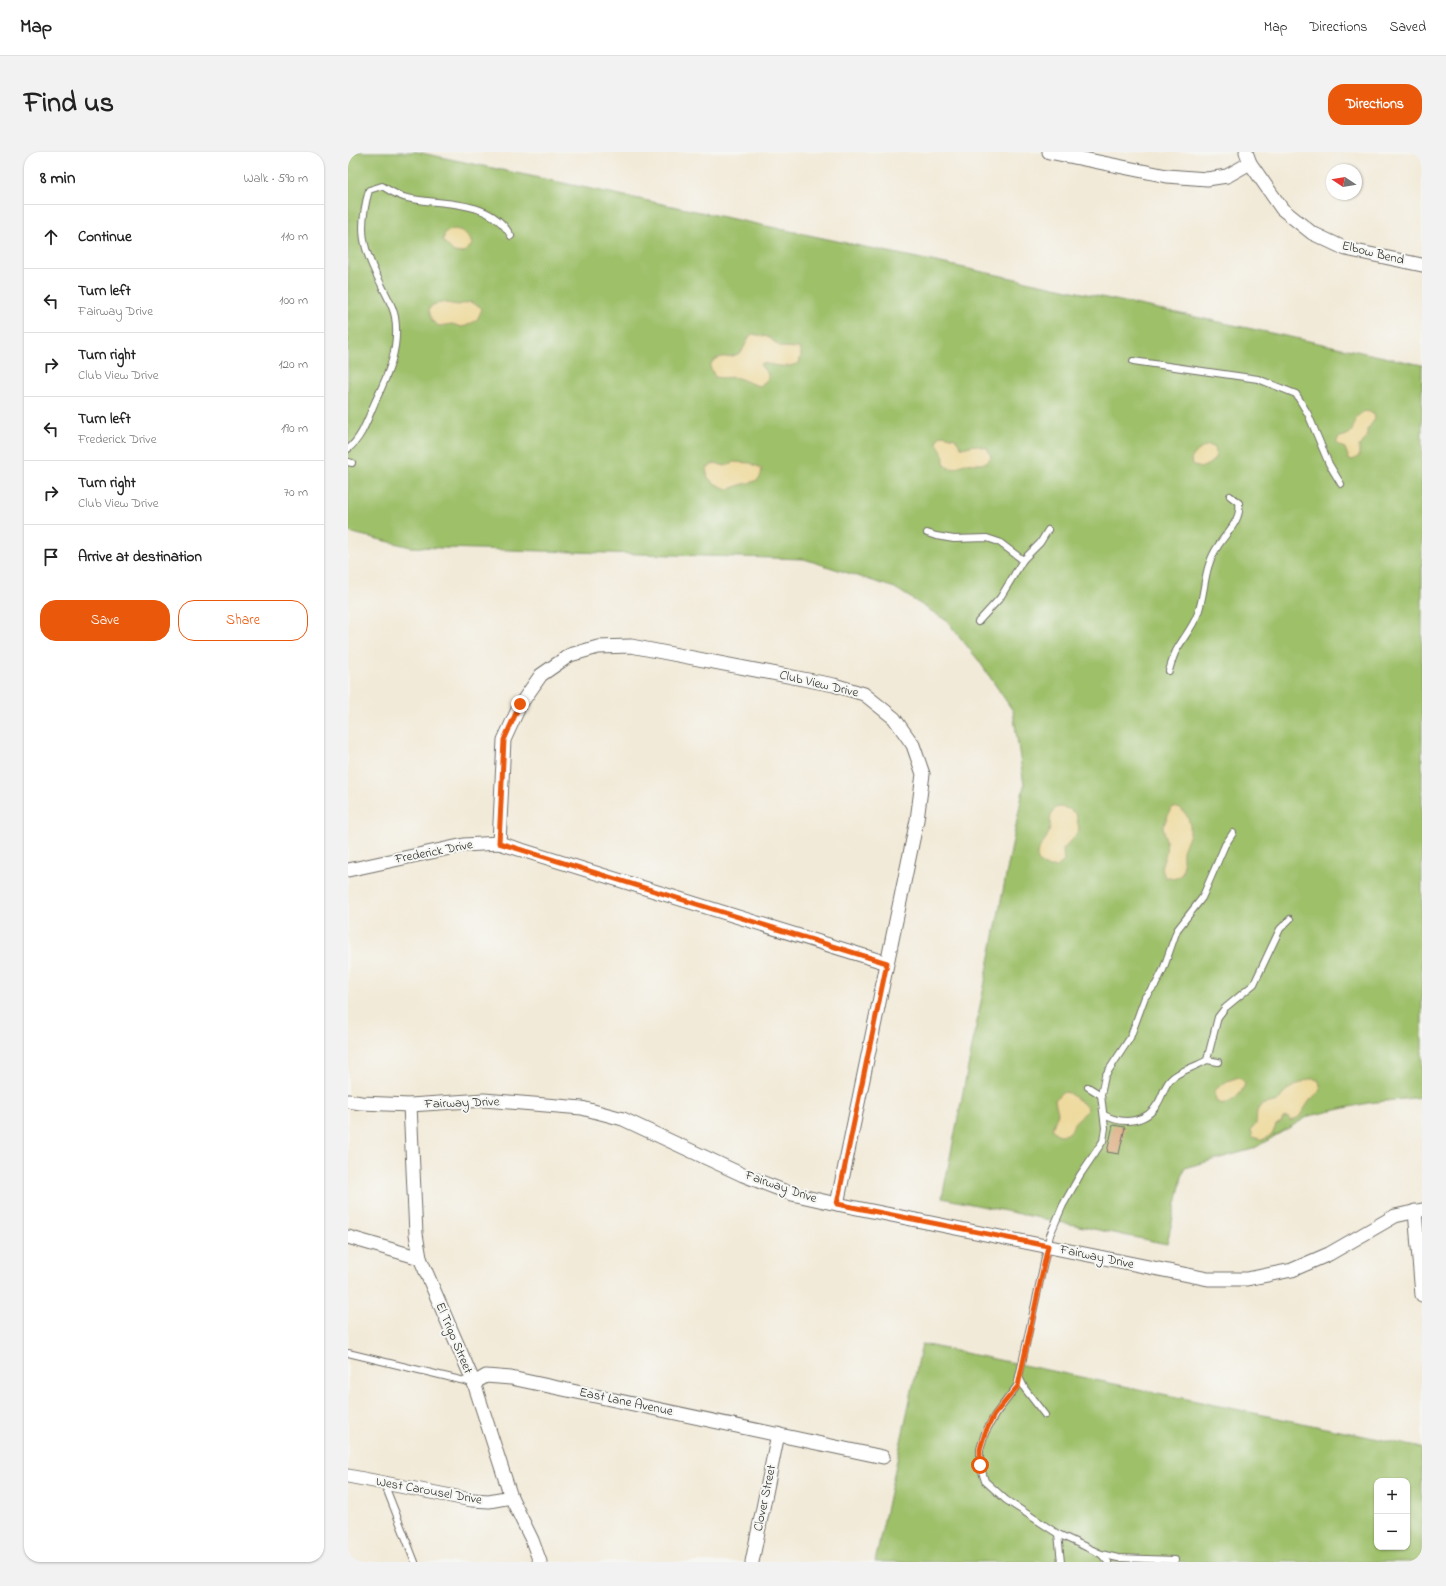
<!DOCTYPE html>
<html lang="en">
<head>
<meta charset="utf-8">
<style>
	:root { --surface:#fff; --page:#f2f2f2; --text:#222; --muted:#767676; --line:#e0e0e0; --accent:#ea580c }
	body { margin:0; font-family:"Indie Flower",sans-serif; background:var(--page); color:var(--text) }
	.controls { position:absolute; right:12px; bottom:12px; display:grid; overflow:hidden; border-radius:8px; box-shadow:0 1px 3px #0004 }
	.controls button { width:36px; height:36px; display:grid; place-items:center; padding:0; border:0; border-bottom:1px solid var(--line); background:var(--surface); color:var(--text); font:20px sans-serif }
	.compass { position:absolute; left:978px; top:12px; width:36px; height:36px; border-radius:50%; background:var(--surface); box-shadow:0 1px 3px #0004; rotate:282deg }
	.stop { position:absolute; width:12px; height:12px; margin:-9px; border:3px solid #ea580c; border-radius:50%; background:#fff }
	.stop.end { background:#ea580c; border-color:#fff; box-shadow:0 1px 4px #0008 }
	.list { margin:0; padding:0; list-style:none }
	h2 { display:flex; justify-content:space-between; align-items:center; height:52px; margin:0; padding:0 16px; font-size:17px }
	h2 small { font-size:13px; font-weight:400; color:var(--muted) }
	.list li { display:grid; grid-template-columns:26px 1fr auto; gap:12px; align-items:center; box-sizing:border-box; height:64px; padding:0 16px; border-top:1px solid var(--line) }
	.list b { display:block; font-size:15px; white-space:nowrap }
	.list p { margin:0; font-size:13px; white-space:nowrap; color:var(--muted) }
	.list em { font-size:13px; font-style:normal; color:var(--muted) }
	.actions { display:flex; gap:8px; padding:12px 16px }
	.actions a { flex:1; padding:9px 0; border:1px solid var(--accent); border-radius:16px; text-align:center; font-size:14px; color:var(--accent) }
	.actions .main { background:var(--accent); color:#fff }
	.icon { flex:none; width:22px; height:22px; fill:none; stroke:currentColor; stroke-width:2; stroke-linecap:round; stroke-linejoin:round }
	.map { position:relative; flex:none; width:1074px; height:1410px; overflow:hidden; border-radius:16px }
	header { display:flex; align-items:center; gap:24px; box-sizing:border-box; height:56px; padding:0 20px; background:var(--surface); border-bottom:1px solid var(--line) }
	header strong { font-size:19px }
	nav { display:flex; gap:22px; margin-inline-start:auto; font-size:14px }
	.intro { display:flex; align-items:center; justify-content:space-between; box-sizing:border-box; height:96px; padding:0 24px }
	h1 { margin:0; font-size:28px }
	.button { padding:10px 18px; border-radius:16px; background:var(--accent); color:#fff; font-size:14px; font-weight:700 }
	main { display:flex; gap:24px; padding:0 24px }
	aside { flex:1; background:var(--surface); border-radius:16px; box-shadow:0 1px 3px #0004 }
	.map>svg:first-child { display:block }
</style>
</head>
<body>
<header>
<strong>Map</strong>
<nav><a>Map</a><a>Directions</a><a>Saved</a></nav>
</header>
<div class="intro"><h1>Find us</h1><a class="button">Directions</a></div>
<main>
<aside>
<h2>8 min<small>Walk · 590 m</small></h2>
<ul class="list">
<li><svg class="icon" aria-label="ahead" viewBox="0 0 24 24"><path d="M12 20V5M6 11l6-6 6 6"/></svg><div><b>Continue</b></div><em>110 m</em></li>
<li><svg class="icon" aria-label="left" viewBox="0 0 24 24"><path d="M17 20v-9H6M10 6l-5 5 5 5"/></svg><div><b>Turn left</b><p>Fairway Drive</p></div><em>100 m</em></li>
<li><svg class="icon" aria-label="right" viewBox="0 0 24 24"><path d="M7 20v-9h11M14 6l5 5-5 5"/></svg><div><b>Turn right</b><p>Club View Drive</p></div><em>120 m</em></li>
<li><svg class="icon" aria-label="left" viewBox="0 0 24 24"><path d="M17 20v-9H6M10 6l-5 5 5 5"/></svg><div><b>Turn left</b><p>Frederick Drive</p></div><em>190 m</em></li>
<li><svg class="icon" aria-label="right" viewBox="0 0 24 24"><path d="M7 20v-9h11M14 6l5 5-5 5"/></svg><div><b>Turn right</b><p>Club View Drive</p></div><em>70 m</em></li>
<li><svg class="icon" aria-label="arrive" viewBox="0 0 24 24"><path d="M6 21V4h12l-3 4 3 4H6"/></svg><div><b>Arrive at destination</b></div></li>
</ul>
<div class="actions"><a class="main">Save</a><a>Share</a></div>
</aside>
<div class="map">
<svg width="1074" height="1410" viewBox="0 0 1074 1410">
	<rect width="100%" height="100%" fill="#f6f6f2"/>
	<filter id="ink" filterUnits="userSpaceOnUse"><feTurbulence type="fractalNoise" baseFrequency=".025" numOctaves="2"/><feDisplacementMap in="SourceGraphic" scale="8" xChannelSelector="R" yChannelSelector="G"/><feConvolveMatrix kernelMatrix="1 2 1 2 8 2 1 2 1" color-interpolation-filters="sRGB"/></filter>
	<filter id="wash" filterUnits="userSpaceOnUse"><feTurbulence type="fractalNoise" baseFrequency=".012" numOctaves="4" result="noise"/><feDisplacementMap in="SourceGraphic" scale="16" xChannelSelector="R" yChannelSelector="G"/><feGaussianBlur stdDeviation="0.9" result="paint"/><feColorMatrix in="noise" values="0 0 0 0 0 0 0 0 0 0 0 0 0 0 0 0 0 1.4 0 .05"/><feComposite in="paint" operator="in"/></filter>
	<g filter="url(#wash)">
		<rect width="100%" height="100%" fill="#f2ead8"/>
		<!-- green -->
		<g fill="#9ec069" stroke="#64764a" fill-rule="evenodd">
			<polygon points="0,0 69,0 1074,213 1074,945 1020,951 961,964 905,997 836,1016 819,1092 594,1046 676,633 665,559 631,509 599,469 547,436 456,407 63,395 0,380"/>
			<path d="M 574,1192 L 1074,1296 L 1074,1410 L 527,1410 ZM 1029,1329 L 1059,1329 L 1059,1395 L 1029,1395 Z"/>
		</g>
		<!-- sand -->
		<g fill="#eeda9e" stroke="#8c8264">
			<path d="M 107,77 C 117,79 122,84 124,93 L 115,101 L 106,100 L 95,89 L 97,80 Z"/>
			<polygon points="92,150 110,153 122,150 131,154 134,157 129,168 118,174 113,175 104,172 91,174 84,169 81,158 83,154"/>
			<path d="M 404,182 L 420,185 L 433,195 L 451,196 L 453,203 L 451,211 C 438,217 426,213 414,211 L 412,213 L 420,222 L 420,227 L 412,234 C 403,233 398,228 390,226 C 382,224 375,227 367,225 L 362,215 L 364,210 C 372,202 381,207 390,202 C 398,198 397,188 404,182 Z"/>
			<path d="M 1017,259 L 1026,261 L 1027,267 L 1019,278 L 1019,286 L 1011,294 L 1011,304 L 1005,308 L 1001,307 L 997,296 L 989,293 L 989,288 L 992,285 C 1014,281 997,269 1017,259 Z"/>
			<path d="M 595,283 L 607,286 L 614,296 L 627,293 L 639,296 L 643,305 C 635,316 628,310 617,312 C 610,313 606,319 599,315 C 594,311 597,307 595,303 C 594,299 591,295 589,291 L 591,285 Z"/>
			<path d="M 861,293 L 867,296 C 871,307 861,313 852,316 L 846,313 L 843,308 C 846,301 854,295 861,293 Z"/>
			<path d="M 386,310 L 402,311 L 413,316 C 416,330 403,330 392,333 C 388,334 384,337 380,337 C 373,335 365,331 360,326 L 358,317 L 367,311 L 377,314 Z"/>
			<path d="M 713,655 L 721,657 L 728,662 L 731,677 L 725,687 L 715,697 L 716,709 L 709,715 L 699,715 C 677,705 698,691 701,680 C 704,671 700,664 707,656 Z"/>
			<path d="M 823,656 C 835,653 843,667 842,678 C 842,686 837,692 835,699 C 834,706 837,715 834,721 C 832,724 829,725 826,727 L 817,725 L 813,715 C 821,697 819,693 815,675 Z"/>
			<path d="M 891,925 L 897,931 C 894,943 879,957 868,949 L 867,938 L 879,929 Z"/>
			<polygon points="960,927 967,927 971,929 973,938 962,948 951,965 942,969 940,965 935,966 933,970 928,973 924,983 914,988 905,985 903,978 908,972 909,959 913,953 930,949 939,938"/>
			<path d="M 717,940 C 723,941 725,945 730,948 C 747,959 736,960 727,970 C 725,972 725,976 723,979 C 717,985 708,984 704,977 L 710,961 L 707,948 L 712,942 Z"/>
		</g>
		<g id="blocks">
			<!-- building -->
			<polygon fill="#d9a373" points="765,973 777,975 771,1002 759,1000"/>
		</g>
	</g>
	<g filter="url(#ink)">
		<use href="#blocks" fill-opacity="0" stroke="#716e68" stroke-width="1"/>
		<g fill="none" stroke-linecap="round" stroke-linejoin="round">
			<defs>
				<g id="service">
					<polyline points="785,209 910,227 948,242 960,262 981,312 993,332"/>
					<path d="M 0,297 C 14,286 20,266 27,250 C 40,223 52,196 47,165 C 45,153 38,143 33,132 C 14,96 10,77 21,38 L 34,34 C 42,39 50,44 59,46 C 95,54 142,46 163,84"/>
					<polyline points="0,310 4,311"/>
					<polyline points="579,381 588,384 606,387 639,386 651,390 675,408"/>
					<polyline points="630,470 652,446 675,408 692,391 700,378"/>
					<path d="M 821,519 C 823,512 825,505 828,499 C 835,486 845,475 850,461 C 858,438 855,416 870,394 C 878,381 894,368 891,351 L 882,344"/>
					<polyline points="859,908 870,910"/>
					<polyline points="740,935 753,943 757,976 755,989 732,1023 715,1053 702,1083 669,1234 647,1263 637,1281 632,1297 632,1313 637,1329 658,1348 710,1382 753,1402 770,1406 827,1408"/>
					<polyline points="753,943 757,924 782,886 797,845 808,832 815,818 829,778 854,746 877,693 885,681"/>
					<path d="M 756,963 C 775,973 799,971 810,951 C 815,943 816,934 823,927 C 832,918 848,915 859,908 L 870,865 L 877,856 L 906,832 L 932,777 L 942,767"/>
					<polyline points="0,1201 125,1231"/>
					<polyline points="671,1225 677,1237 697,1263"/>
					<polyline points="36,1331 67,1410"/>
					<polyline points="710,1382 713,1410"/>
					<polyline points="753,1402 760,1410"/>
				</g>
				<g id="minor">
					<polyline points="701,0 819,24 859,27 879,24 902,11"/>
					<polyline points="898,0 902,11 934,57 964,81 998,97 1074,113"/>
					<polyline points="151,691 156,588 172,553 193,523 222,503 250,495 283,494 486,533 516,542 546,566 565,593 575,622 569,668 489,1052"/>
					<polyline points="0,718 116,693 151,691 539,811"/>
					<polyline points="0,949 13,951 62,953 136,948 234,956 275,967 395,1023 444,1042 489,1052 860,1127 899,1127 944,1118 981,1102 1047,1064 1074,1058"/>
					<polyline points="62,953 68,1082 72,1106 126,1231 163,1345 184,1388 192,1410"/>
					<polyline points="1067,1059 1074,1143"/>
					<polyline points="0,1085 72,1106"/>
					<polyline points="126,1231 138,1224 163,1226 535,1305"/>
					<polyline points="0,1324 124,1348 141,1349 163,1345"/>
					<polyline points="404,1410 430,1282"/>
				</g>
			</defs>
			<!-- service casing -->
			<use href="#service" stroke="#716e68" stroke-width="8"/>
			<!-- minor casing -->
			<use href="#minor" stroke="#716e68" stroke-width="15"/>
			<!-- service -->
			<use href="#service" stroke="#fff" stroke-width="6"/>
			<!-- minor -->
			<use href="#minor" stroke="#fff" stroke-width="13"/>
		</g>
	</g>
	<g fill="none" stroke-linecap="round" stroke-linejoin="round" filter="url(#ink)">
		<!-- route -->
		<polyline stroke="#ea580c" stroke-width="5" points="172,552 156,588 151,691 539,811 489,1052 700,1094 670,1234 646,1263 637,1281 632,1297 632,1313"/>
	</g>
	<g text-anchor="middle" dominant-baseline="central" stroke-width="4" stroke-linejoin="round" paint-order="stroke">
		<!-- street labels -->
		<g font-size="13" fill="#2b2b2b" stroke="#f6f6f2">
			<text transform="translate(1025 101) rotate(14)">Elbow Bend</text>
			<text transform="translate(471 532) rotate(13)">Club View Drive</text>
			<text transform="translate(86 700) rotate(-11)">Frederick Drive</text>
			<text transform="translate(114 951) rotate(-2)">Fairway Drive</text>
			<text transform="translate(433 1035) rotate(19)">Fairway Drive</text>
			<text transform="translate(749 1105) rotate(12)">Fairway Drive</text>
			<text transform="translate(106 1186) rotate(67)">El Trigo Street</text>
			<text transform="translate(278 1250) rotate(12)">East Lane Avenue</text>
			<text transform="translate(81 1339) rotate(10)">West Carousel Drive</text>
			<text transform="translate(417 1346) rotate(-78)">Clover Street</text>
		</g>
	</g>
</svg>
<div class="controls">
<button>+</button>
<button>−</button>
</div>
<svg class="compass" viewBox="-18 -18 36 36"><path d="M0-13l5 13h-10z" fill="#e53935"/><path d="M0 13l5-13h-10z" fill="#767676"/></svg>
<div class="stop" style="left:632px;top:1313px"></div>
<div class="stop end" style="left:172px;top:552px"></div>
</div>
</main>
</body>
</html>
